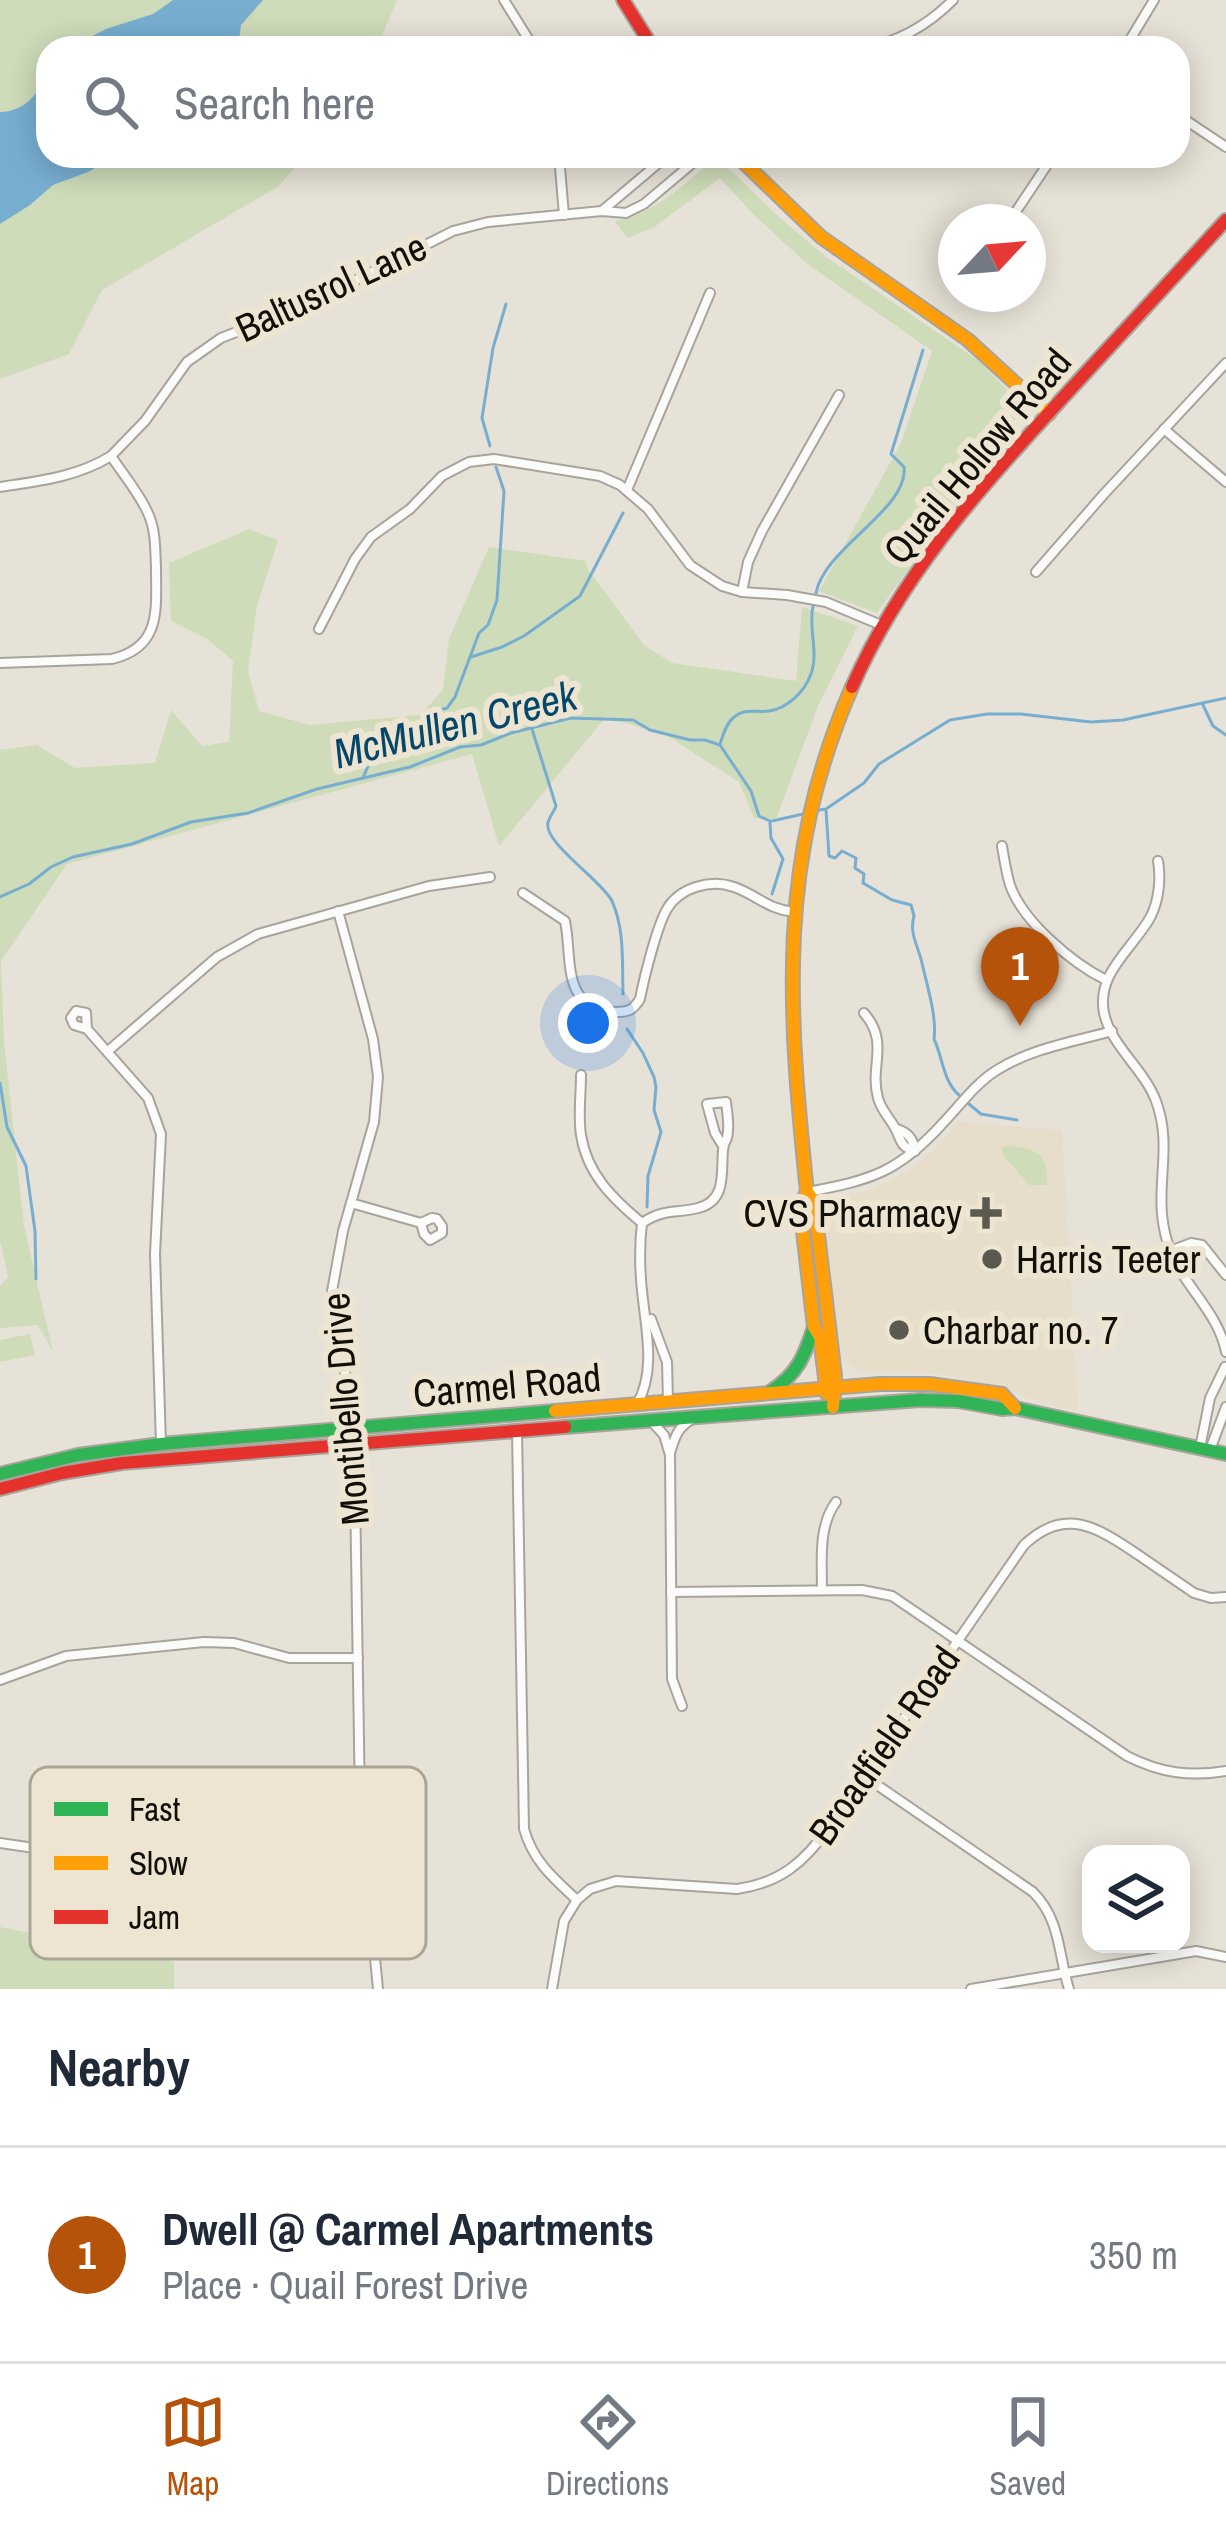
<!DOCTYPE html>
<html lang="en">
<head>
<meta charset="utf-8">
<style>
	:root { --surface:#fff; --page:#f2f2f3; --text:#1f2937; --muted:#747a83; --line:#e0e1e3; --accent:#b45309 }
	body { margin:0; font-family:"Archivo Narrow",sans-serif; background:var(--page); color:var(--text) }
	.controls { position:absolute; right:36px; bottom:36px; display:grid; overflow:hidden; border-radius:24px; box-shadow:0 6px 30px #0003 }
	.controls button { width:108px; height:108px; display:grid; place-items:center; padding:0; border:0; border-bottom:3px solid var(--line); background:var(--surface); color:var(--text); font:60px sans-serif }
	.compass { position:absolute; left:938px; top:204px; width:108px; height:108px; border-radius:50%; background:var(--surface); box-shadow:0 6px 30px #0003; rotate:64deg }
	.you { position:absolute; left:588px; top:1023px; width:42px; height:42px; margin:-30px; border:9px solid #fff; border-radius:50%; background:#1a73e8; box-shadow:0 0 0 18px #1a73e833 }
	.badge { display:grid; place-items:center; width:78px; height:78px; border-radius:50%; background:var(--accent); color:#fff; font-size:39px; font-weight:700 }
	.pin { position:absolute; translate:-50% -99px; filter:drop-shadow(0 3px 6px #0008) }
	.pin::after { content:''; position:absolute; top:63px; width:42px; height:36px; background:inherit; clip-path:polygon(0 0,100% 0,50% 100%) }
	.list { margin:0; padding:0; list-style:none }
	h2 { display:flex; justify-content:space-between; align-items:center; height:156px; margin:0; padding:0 48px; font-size:51px }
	h2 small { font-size:39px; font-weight:400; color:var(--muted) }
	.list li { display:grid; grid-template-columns:78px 1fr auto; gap:36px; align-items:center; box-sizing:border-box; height:216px; padding:0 48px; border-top:3px solid var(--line) }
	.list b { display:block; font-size:45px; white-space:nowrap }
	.list p { margin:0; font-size:39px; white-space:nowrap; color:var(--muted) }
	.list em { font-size:39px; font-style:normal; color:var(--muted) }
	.icon { flex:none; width:66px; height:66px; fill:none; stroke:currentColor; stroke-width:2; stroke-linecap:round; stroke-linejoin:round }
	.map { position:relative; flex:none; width:1226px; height:1989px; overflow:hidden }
	.search { position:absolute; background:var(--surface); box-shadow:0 6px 30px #0003; left:36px; right:36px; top:36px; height:132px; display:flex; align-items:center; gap:30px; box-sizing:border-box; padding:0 42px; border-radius:36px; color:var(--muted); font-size:45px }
	.sheet { height:372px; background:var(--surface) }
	nav { display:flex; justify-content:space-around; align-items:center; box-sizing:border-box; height:168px; border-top:3px solid var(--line); background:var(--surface); font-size:33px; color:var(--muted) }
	nav a { display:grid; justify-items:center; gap:6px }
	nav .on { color:var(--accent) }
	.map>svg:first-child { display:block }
</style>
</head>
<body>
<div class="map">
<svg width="1226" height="1989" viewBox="0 0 1226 1989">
	<rect width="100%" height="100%" fill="#e7e2d7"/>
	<!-- built -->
	<polygon fill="#e6deca" points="958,1122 1062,1130 1078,1411 1044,1404 1000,1387 944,1375 910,1372 859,1372 841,1358 823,1206 829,1200 870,1190 906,1172 938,1146"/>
	<!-- green -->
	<g fill="#cedcb9">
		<polygon points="0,0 397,0 380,40 385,48 48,48 48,156 304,156 279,186 102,290 69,354 0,379"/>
		<path d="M 717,157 L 780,218 L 825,256 L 979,361 L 1024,407 L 877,613 L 819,591 L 901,443 L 932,351 L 806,263 L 753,214 L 720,178 L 653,228 L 627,238 L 615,221 C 656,214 686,182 717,157 Z"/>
		<polygon points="249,529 278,540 257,606 248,671 259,711 310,725 420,715 443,690 449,639 489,547 586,561 587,568 644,645 672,663 796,681 802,607 858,626 818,706 776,819 754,818 739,782 666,735 606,717 499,846 472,754 67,864 1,961 4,1042 24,1226 53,1352 38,1325 0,1328 0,1286 8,1277 0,1240 0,750 37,745 75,768 155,763 171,710 202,746 229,742 233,661 207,639 171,621 169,563"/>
		<path d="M 1007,1146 C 1038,1149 1048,1152 1047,1185 L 1029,1185 L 1003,1155 L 1002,1147 Z"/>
		<polygon points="30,1334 35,1355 0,1362 0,1340"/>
		<polygon points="0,1927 174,1962 174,1989 0,1989"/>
	</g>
	<!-- water -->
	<g fill="#77aed0">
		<polygon points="173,0 263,0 241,25 239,40 234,48 69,48 106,29 153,14"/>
		<path d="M 48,72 L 48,156 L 116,156 L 88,172 L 53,185 L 30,205 L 0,224 L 0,112 C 26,111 38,94 48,72 Z"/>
	</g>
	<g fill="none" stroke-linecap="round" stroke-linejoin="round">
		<!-- stream -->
		<g stroke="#77aed0" stroke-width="3">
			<polyline points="490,446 482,418 493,348 506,304"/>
			<path d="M 816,593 C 824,548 909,509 904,467 L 891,454 L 923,350"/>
			<polyline points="471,657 502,647 524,636 580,596 623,513"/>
			<polyline points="1203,705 1213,726 1226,735"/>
			<path d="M 532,729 L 556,806 C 554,812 549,817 548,823 C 543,842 602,881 612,901 C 625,930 622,964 623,994"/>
			<path d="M 720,744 C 723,735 726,724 733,718 C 745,707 756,713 769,711 C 787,709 805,691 811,674 C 819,652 808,628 813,606"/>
			<polyline points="363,778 368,766 418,737 423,720 429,713 447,708 455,697 479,633 488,625 497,600 504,491 496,467"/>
			<path d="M 826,810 L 829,856 L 835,858 L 842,851 L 856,858 L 855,868 L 864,874 L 863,883 L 892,900 L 911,905 L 914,916 C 909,933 918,946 922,963 C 927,986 937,1016 934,1039 C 943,1058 943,1081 959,1095"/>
			<polyline points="813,811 826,809 864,783 879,764 950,720 987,714 1021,714 1091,722 1123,720 1226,698"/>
			<polyline points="772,821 803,814"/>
			<polyline points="770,823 771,838 783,859 772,894"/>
			<polyline points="0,897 29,884 51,867 73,857 132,844 191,822 248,813 317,789 410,767 460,747 481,745 511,733 571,718 633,720 650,730 690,740 705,740 720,745 751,791 759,816 770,821"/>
			<polyline points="627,1029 643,1053 654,1077 656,1087 654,1110 661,1132 648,1176 647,1207"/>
			<polyline points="0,1083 7,1127 26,1166 35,1231 36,1279"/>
			<polyline points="969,1104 981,1114 1017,1120"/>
		</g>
		<defs>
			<g id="street">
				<polyline points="504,0 534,48"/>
				<path d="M 864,48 C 899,42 928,25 953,0"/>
				<polyline points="1125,48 1154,0"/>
				<polyline points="1178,115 1226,147"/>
				<polyline points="559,156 564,215"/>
				<polyline points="603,210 667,156"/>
				<polyline points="1011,219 1053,156"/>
				<polyline points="1164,429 1226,482"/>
				<polyline points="111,456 145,421 187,362 221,338 311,303 453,231 488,222 602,211 626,213 644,204 701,156"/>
				<path d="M 0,487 C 39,481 77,477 111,456 C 123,474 138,492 147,511 C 156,529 155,548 156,567 C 156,609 162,647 112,659 L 0,663"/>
				<polyline points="627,490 710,293"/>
				<polyline points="1036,572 1104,494 1226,363"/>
				<polyline points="742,592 748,562 762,531 839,395"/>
				<polyline points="319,629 355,559 371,537 410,509 442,476 469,462 494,459 600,476 620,485 648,509 690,565 722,586 742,592 787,595 826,602 881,625"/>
				<path d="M 1002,846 C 1004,858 1006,872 1010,885 C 1023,922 1072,963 1106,980"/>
				<path d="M 1158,861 C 1161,878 1159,900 1151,916 C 1134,948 1096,972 1104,1013 C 1111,1046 1144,1069 1156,1101 C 1175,1152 1150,1193 1169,1247 C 1182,1285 1218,1311 1226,1352"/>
				<path d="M 523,893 L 565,921 C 573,960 560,1009 616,1012 C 629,1012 633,1010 640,999 C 644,978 657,926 667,909 C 680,887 711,879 734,887 C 757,895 767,909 794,912"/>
				<polyline points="338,911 373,1039 378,1077 374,1122 343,1231 332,1291 354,1428 360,1803 378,1989"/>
				<path d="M 864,1013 C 890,1043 869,1066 878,1098 C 881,1111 892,1120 897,1132 C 902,1144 902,1147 915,1151"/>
				<polyline points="87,1029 74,1025 71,1018 76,1011 86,1013 87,1029 148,1098 161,1134 155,1254 161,1444"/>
				<polyline points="108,1051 217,957 258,934 429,886 490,877"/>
				<path d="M 581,1075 C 581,1094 578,1116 581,1135 C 587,1174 613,1199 642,1223"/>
				<path d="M 897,1129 C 909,1133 913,1139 915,1151"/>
				<path d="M 807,1192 C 872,1180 899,1172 944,1122 C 961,1104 976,1083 997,1070 C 1032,1048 1073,1042 1112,1031"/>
				<polyline points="351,1203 421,1223 424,1234 430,1240 442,1233 442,1226 437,1219 432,1218 421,1223"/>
				<path d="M 642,1223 C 665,1208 674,1214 698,1208 C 727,1201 721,1172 723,1150 C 725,1136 727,1145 728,1131 C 729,1122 727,1111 726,1102 L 707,1104 L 715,1133 L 723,1146"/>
				<polyline points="1170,1251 1191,1243 1202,1245 1226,1275"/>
				<polyline points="651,1319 667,1362 668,1401"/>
				<path d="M 637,1404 C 655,1374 647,1334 643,1300 C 640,1276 639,1248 642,1223"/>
				<polyline points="652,1422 664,1435 670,1455 672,1679 682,1706"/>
				<path d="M 517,1431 L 524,1829 C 533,1861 553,1878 577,1900"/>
				<polyline points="1200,1448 1210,1398 1225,1367"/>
				<polyline points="1210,1450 1226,1407"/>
				<path d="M 670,1453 C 675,1437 677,1428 692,1419"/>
				<path d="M 822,1590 C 822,1561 818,1526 836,1502"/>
				<path d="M 671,1592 L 862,1590 L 892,1596 L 1127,1756 C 1160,1773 1190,1777 1226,1771"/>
				<polyline points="0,1680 66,1656 204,1642 234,1643 289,1658 358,1658"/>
				<path d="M 864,1776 L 1033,1892 C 1061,1920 1058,1954 1069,1989"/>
				<polyline points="0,1843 68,1853 106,1855 362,1840"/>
				<path d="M 552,1989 L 564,1921 L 577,1900 L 590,1889 L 616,1881 L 737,1889 C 780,1883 805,1862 829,1827 L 1024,1545 C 1065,1506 1097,1527 1137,1554 C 1156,1567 1175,1580 1194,1593 L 1211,1598 L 1226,1597"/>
				<polyline points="971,1989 1196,1951 1226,1957"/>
			</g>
			<g id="fast">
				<path d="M 771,1391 C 797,1375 805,1355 814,1327"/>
				<polyline points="565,1427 920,1400 958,1401 1002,1409 1015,1408 1226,1454"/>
				<polyline points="0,1474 78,1455 161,1444 555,1411"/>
			</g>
			<g id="slow">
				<polyline points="737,156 821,237 968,340 1049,414"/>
				<polyline points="807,1192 800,1205 814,1327 820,1337 827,1394"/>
				<path d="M 833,1407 L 835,1376 L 814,1201 L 807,1192 C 788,1009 776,861 852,687"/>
				<polyline points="555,1411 880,1384 930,1384 1002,1394 1015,1408"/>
			</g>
			<g id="jam">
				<polyline points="623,0 653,48"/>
				<path d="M 852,687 C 900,577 977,491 1057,404 C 1113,343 1170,281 1226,220"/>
				<polyline points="0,1489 62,1473 122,1463 565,1427"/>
			</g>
		</defs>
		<!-- street casing -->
		<use href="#street" stroke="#a8a49c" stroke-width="12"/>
		<!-- fast casing -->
		<use href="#fast" stroke="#a8a49c" stroke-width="16"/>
		<!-- slow casing -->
		<use href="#slow" stroke="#a8a49c" stroke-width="16"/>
		<!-- jam casing -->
		<use href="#jam" stroke="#a8a49c" stroke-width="16"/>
		<!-- street -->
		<use href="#street" stroke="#fbfbf9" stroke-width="8"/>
		<!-- fast -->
		<use href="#fast" stroke="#30b455" stroke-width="12"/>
		<!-- slow -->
		<use href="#slow" stroke="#ff9f0a" stroke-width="12"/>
		<!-- jam -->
		<use href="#jam" stroke="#e5322d" stroke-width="12"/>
	</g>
	<!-- markers -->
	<g fill="#5c5950" stroke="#ede5d1" stroke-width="4.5">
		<path d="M980 1195h12v12h12v12h-12v12h-12v-12h-12v-12h12z"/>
		<circle cx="992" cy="1259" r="12"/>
		<circle cx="899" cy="1330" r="12"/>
	</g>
	<g text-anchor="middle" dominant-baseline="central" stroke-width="12" stroke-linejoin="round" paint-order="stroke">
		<!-- street labels -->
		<g font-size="39" fill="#110f08" stroke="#ede5d1">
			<text transform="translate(331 287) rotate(-25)">Baltusrol Lane</text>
			<text transform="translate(977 456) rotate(-50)">Quail Hollow Road</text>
			<text transform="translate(507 1385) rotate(-5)">Carmel Road</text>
			<text transform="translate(345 1409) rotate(-95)">Montibello Drive</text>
			<text transform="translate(884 1745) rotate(-55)">Broadfield Road</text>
		</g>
		<!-- poi labels -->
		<g font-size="39" fill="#110f08" stroke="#ede5d1" text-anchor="start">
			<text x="962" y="1213" text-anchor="end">CVS Pharmacy</text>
			<text x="1016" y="1259">Harris Teeter</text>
			<text x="923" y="1330">Charbar no. 7</text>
		</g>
		<!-- water labels -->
		<g font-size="42" font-style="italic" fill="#04476a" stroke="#ede5d1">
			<text transform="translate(455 724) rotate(-14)">McMullen Creek</text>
		</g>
	</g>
	<!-- legend -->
	<rect x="30" y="1767" width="396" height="192" rx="18" fill="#ede5d1" stroke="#aba595" stroke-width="3"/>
	<rect x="54" y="1802" width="54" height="14" fill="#30b455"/>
	<rect x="54" y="1856" width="54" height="14" fill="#ff9f0a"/>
	<rect x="54" y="1910" width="54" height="14" fill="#e5322d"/>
	<g font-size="33" fill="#110f08">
		<text x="129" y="1821">Fast</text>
		<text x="129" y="1875">Slow</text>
		<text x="129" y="1929">Jam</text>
	</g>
</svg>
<div class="controls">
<button><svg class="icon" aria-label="layers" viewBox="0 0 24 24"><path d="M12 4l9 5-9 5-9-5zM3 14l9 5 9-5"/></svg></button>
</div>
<svg class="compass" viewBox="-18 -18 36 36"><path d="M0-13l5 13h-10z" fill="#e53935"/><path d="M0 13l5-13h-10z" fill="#747a83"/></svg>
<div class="you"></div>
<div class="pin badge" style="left:1020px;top:1026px">1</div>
<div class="search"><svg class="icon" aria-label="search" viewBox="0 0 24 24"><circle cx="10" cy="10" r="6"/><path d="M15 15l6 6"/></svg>Search here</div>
</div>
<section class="sheet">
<h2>Nearby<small></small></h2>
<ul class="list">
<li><span class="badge">1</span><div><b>Dwell @ Carmel Apartments</b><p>Place · Quail Forest Drive</p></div><em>350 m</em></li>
</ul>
</section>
<nav>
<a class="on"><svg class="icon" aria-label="map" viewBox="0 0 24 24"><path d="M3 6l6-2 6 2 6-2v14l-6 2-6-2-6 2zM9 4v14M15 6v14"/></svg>Map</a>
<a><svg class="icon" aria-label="directions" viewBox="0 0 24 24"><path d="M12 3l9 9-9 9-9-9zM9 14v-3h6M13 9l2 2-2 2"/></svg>Directions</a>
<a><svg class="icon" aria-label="saved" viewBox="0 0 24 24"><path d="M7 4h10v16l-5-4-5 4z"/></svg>Saved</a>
</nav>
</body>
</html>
